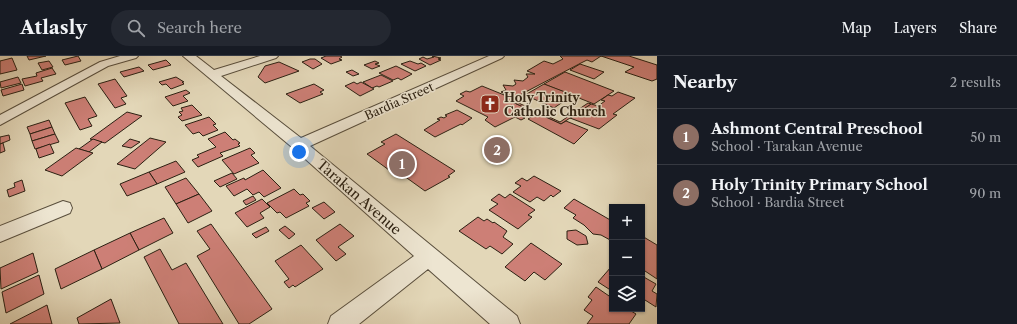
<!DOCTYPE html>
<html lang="en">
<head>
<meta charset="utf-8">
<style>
	:root { --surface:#171b24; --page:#242831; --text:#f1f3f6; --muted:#9ea1a6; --line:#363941; --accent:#c59692 }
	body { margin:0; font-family:"Libre Caslon Text",serif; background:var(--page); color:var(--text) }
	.controls { position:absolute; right:12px; bottom:12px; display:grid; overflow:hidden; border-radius:0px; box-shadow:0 1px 3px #0004 }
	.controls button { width:36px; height:36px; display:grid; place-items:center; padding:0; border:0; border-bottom:1px solid var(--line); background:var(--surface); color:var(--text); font:20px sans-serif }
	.you { position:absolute; left:299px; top:96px; width:14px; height:14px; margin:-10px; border:3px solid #fff; border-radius:50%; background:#1a73e8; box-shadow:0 0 0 6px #1a73e833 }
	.badge { display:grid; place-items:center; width:26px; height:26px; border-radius:50%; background:var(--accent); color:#fff; font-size:13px; font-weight:700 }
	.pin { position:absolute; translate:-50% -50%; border:2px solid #fff; box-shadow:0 1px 4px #0006 }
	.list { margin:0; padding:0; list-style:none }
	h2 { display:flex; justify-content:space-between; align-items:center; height:52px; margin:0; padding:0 16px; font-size:17px }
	h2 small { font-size:13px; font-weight:400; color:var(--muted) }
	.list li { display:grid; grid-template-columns:26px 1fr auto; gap:12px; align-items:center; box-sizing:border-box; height:56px; padding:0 16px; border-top:1px solid var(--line) }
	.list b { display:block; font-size:15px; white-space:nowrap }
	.list p { margin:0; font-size:13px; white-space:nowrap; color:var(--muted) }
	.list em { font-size:13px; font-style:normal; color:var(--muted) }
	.icon { flex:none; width:22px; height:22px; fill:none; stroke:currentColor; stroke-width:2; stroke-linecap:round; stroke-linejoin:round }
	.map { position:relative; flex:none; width:657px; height:268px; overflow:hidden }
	header { display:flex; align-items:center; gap:24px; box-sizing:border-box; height:56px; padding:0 20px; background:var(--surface); border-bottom:1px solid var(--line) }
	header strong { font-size:19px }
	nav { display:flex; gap:22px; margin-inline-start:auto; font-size:14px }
	.search { width:280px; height:36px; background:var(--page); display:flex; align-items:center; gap:10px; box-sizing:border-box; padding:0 14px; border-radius:22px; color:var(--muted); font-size:15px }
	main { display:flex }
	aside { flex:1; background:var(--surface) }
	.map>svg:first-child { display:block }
</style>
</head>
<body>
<header>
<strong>Atlasly</strong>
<div class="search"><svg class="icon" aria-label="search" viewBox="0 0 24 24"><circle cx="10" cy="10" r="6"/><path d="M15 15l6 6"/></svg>Search here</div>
<nav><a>Map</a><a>Layers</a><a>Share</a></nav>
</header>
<main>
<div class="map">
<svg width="657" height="268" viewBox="0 0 657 268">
	<rect width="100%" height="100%" fill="#e3d7b8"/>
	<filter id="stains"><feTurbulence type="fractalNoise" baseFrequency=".005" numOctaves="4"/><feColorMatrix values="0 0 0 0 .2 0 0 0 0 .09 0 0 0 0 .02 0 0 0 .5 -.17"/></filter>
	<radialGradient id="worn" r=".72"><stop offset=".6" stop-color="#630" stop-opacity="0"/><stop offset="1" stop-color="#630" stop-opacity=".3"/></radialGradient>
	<!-- building -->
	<g fill="#cd7f76" stroke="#2b2012">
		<polygon points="27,0 46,0 29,4"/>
		<polygon points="78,0 81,5 65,9 62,4"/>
		<polygon points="326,0 340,0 342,1 339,3 342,4 331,8 321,2"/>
		<polygon points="432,0 441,2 438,3 441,4 430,9 419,3 423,1 427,3 434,1"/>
		<polygon points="560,0 629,0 657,9 657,23 652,25 625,16 634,11 601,0 592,6 587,4 581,7 514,42 501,36 506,34 503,29 513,30 516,28 514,24 523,25 528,21 526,18 535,18 527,15 544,5 553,8 563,3"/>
		<polygon points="12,2 17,14 0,18 0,5"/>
		<polygon points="310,3 315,3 322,8 313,13 302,6"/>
		<polygon points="166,4 171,9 153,14 148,9"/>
		<polygon points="49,5 53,11 42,14 38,7"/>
		<polygon points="375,5 379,7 375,8 380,10 372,13 364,9"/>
		<polygon points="410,5 418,8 421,7 426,10 415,15 401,8"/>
		<polygon points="279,6 299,15 265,27 258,21 265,10"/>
		<polygon points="580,8 604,16 594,23 570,14"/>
		<polygon points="396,10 412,18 401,24 398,22 393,24 379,17"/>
		<polygon points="139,11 144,15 124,21 120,16"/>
		<polygon points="52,12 56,18 41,22 43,25 25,30 22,23 37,20 36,17"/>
		<polygon points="352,14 359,18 353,20 346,16"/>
		<polygon points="565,16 614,35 594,48 544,28"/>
		<polygon points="381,19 393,25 379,31 377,30 372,32 363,26"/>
		<polygon points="18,21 21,27 1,32 0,26"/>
		<polygon points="176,21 184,26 182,26 184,28 171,33 166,28 162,29 159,26"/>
		<polygon points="115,23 127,40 121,42 126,48 115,52 98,28"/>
		<polygon points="354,26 357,28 361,26 374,33 360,40 345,30"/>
		<polygon points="22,28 24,34 3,40 1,34"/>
		<polygon points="314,28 324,34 320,36 323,38 300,47 286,38"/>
		<polygon points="544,28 573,39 554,52 525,39"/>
		<polygon points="482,30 514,43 510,45 528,53 519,59 525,62 521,64 515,61 495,71 485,64 488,61 456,45 464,40 460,38 466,35 470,36"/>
		<polygon points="186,34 190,37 183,40 188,45 173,50 165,41"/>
		<polygon points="618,36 635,42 613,58 617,59 599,73 570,62 591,48 598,50 605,45 601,44 608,39 612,40"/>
		<polygon points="85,41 97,60 88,63 92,70 80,74 65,47"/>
		<polygon points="512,44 560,66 588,47 591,48 561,68 510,45"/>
		<polygon points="192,49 202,59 182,65 178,61 182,59 179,56 183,55 181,52"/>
		<polygon points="457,54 472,62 462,69 461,68 435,81 424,74 440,64 437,63 441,61 444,62 447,60 445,59"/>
		<polygon points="127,56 142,60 105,87 90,83"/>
		<polygon points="537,57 561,68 566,65 588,74 574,88 528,63"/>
		<polygon points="209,61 216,68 213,69 218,74 203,80 199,76 193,78 185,69"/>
		<polygon points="49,64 52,71 30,78 27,71"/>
		<polygon points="52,71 55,78 32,85 30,78"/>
		<polygon points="225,76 233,84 235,83 240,87 238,88 240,90 220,97 223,100 198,111 192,104 199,101 197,99 216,91 208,83"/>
		<polygon points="55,78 59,86 35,93 32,85"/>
		<polygon points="396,78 455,115 448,120 450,121 425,135 393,112 389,114 367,98 385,88 381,86"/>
		<polygon points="9,79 10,84 0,88 0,81"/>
		<polygon points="150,82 166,86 135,113 117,108"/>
		<polygon points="93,83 102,86 89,96 79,93"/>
		<polygon points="130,83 140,86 131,92 122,90"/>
		<polygon points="3,87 5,95 0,97 0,88"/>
		<polygon points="50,88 54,97 39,102 36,93"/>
		<polygon points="76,92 93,97 62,120 45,114"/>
		<polygon points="250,92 255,97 251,99 259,107 234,118 222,104"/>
		<polygon points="176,105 185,116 157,128 149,116"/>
		<polygon points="263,114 281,132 264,141 259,136 253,139 247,133 234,140 226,130 244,122 245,124"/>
		<polygon points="149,116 157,128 127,140 120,128"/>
		<polygon points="232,117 237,123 220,131 214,125"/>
		<polygon points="534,120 561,135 553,141 551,139 544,145 537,141 530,146 513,136 521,130 515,127 522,122 527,125"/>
		<polygon points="186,122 199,138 176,148 165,131"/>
		<polygon points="22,124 25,135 9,141 7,134 15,131 14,127"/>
		<polygon points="294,133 300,139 303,138 310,145 306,147 309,150 286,162 280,156 277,157 267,147"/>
		<polygon points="199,138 212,155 188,167 176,148"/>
		<polygon points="499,138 505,142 510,138 535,154 528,159 532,161 518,173 489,154 498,148 491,144"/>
		<polygon points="253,140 256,144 246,149 243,145"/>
		<polygon points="262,143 270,151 260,157 264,162 247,171 235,157"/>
		<polygon points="574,143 612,165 612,185 601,179 593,178 584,169 573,162 576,159 564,152"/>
		<polygon points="324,146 335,156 324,163 312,152"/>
		<polygon points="478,161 484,165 487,163 493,167 494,166 507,175 503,181 513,188 502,198 490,190 486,193 459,175"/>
		<polygon points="164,162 173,177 139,194 130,177"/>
		<polygon points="211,168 272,253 249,268 239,268 197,200 210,193 197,175"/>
		<polygon points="340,168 354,180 338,191 346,198 336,205 316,184"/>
		<polygon points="285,170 295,178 289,183 279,174"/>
		<polygon points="266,171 269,175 256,182 252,178"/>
		<polygon points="576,174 586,180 588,188 577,189 567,183 567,175"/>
		<polygon points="130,177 139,194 102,213 94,194"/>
		<polygon points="642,180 657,189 657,223 642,213"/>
		<polygon points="531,187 562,208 545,224 534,216 525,225 505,211"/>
		<polygon points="301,189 323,213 295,231 293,229 289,232 284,226 289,223 275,205"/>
		<polygon points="160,193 172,214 186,207 223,268 179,268 144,201"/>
		<polygon points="94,194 102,213 61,233 55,213"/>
		<polygon points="33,197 38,216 1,233 0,212"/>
		<polygon points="611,211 612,212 612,235 598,226"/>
		<polygon points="39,219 44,238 6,257 2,236"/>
		<polygon points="642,220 656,228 652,235 657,238 656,251 645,244 642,248"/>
		<polygon points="596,231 612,242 612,253 628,253 636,258 629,268 587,268 593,260 584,254 592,244 588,241"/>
		<polygon points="111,243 120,267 79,268 77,262"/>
		<polygon points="47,249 52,268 10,268"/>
	</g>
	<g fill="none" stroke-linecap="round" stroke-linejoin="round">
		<defs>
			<g id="minor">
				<polygon points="120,0 138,0 136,2 108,10 0,69 0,59 100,6"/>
				<polygon points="183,0 196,0 214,14 260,0 278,0 276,2 221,20 301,82 489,0 504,0 502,2 310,90 517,260 520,268 490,268 428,213 359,268 328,268 331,260 414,200 293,92"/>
				<polygon points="63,145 70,147 72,152 70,157 0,186 0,170"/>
			</g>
		</defs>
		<!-- minor casing -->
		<use href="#minor" stroke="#594e3c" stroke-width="2"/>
		<!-- minor -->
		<use href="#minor" fill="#ede5d1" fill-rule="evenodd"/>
	</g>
	<!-- icons -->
	<defs>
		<symbol id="church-square" viewBox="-11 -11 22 22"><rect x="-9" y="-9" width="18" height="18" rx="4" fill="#8f2418" stroke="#ede5d1"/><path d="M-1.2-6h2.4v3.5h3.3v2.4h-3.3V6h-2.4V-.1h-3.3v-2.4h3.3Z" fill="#fff"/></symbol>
	</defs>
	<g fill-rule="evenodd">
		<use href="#church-square" x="479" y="37" width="22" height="22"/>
	</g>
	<g text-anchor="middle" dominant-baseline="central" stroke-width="3" stroke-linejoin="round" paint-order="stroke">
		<!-- far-poi labels -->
		<g font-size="12" font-weight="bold" fill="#2b2012" stroke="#ede5d1" text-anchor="start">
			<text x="504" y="41">Holy Trinity<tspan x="504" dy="14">Catholic Church</tspan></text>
		</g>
		<!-- far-street labels -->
		<g font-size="12" fill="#2b2012" stroke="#ede5d1">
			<text transform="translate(399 45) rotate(-24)">Bardia Street</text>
		</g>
		<!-- street labels -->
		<g font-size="14" fill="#2b2012" stroke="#ede5d1">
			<text transform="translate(359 141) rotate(41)">Tarakan Avenue</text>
		</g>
	</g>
	<rect width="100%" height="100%" filter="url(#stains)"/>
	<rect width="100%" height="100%" fill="url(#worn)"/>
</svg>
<div class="controls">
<button>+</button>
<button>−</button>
<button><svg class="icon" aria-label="layers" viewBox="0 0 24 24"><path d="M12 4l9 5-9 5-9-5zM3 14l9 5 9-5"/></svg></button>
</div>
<div class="you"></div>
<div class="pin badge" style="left:402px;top:108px;background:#8d6e63">1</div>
<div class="pin badge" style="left:497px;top:94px;background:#8d6e63">2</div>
</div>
<aside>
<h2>Nearby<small>2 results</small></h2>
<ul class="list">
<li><span class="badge" style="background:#8d6e63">1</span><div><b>Ashmont Central Preschool</b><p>School · Tarakan Avenue</p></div><em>50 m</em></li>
<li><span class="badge" style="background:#8d6e63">2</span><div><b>Holy Trinity Primary School</b><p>School · Bardia Street</p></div><em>90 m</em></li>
</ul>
</aside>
</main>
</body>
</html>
